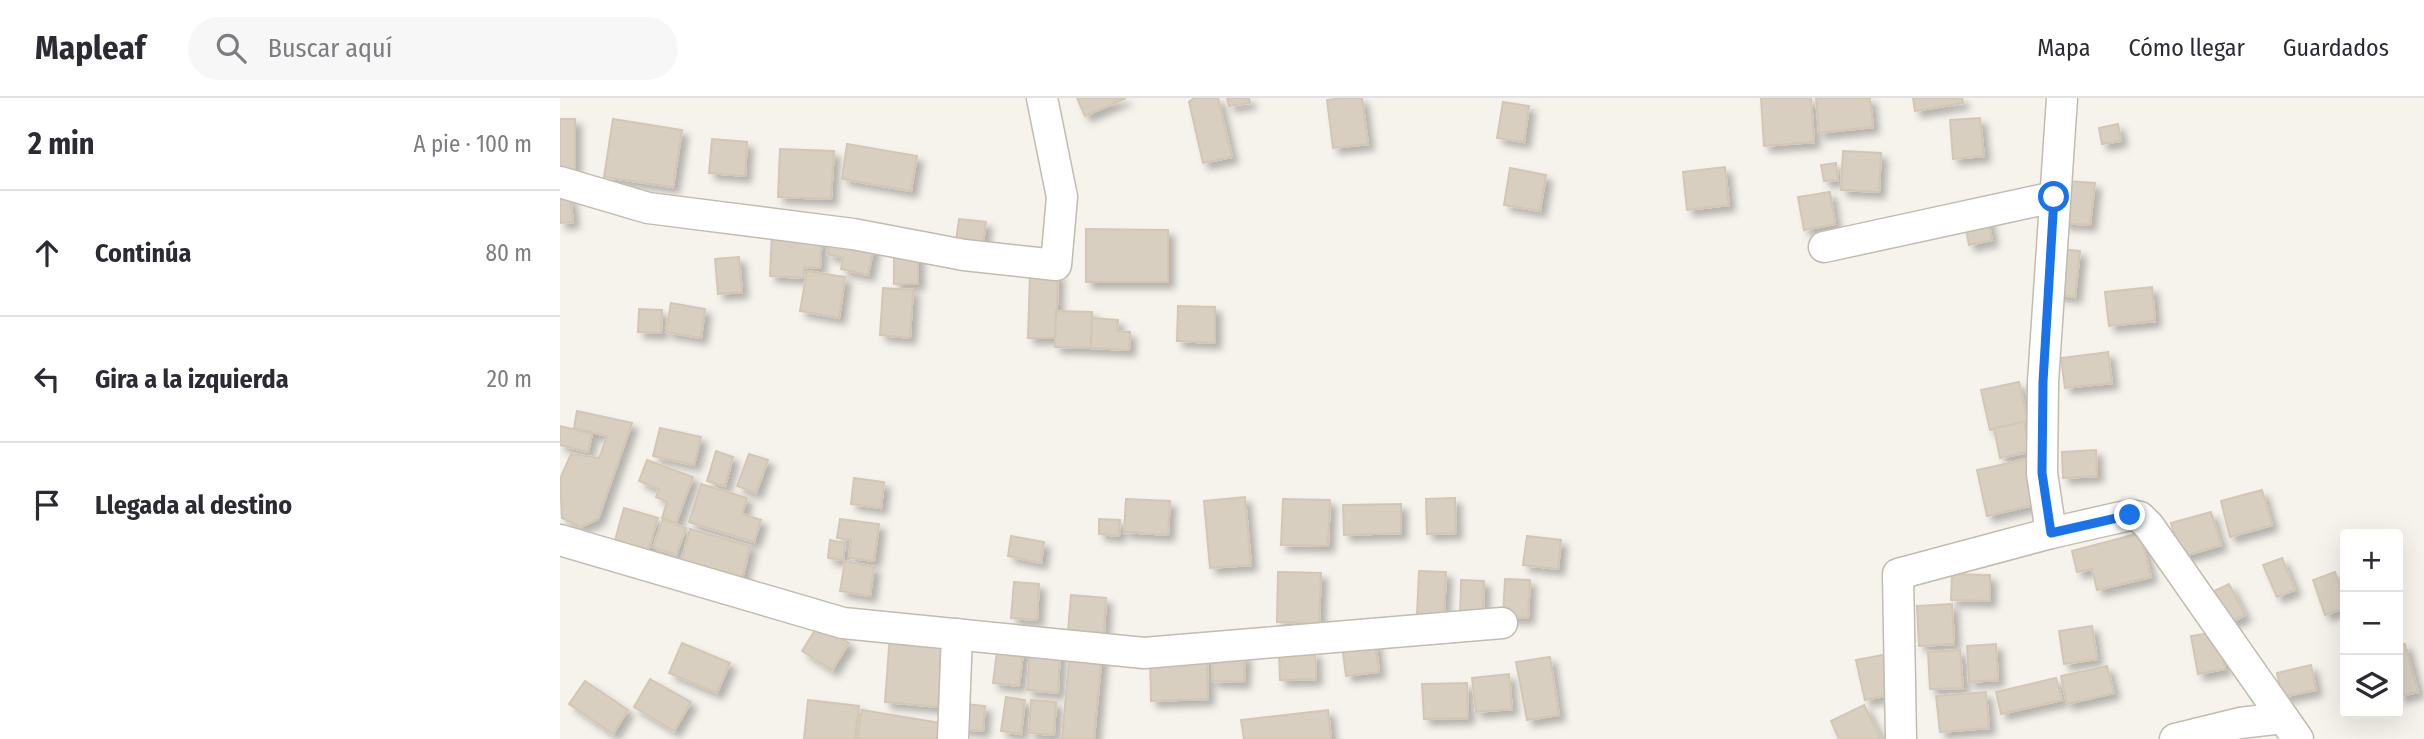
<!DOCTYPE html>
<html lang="es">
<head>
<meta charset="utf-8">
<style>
	:root { --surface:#fff; --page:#f7f7f7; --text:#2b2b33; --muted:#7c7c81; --line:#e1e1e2 }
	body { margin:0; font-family:"Fira Sans Condensed",sans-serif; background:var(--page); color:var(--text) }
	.controls { position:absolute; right:21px; bottom:21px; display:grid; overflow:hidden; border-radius:7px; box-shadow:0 7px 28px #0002 }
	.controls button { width:63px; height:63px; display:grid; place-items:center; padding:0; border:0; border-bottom:2px solid var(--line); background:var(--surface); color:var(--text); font:35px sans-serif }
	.stop { position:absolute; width:21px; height:21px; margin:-16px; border:5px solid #1a73e8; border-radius:50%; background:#fff }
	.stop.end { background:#1a73e8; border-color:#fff; box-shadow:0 2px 7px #0008 }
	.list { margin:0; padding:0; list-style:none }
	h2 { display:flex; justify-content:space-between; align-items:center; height:91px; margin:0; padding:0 28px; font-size:30px }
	h2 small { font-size:23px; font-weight:400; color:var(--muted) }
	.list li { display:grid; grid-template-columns:46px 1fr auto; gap:21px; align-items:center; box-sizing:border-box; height:126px; padding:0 28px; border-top:2px solid var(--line) }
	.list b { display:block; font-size:26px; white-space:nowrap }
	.list em { font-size:23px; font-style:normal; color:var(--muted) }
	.icon { flex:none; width:38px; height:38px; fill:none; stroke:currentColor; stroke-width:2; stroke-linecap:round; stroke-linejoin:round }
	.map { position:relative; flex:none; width:1864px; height:641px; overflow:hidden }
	header { display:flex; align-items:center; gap:42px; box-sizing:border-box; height:98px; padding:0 35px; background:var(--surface); border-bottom:2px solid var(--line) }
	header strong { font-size:33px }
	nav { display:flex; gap:38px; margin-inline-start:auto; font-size:24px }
	.search { width:490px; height:63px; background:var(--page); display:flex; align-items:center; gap:18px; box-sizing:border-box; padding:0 24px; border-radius:38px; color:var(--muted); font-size:26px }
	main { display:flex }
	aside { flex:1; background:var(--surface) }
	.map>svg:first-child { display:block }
</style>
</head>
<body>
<header>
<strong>Mapleaf</strong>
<div class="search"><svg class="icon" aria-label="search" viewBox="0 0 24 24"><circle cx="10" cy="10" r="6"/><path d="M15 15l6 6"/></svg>Buscar aquí</div>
<nav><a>Mapa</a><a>Cómo llegar</a><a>Guardados</a></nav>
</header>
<main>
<aside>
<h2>2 min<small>A pie · 100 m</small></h2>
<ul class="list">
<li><svg class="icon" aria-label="ahead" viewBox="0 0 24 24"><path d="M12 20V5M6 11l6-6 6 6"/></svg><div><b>Continúa</b></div><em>80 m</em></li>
<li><svg class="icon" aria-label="left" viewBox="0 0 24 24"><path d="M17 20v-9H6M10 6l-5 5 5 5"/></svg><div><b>Gira a la izquierda</b></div><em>20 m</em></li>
<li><svg class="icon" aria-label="arrive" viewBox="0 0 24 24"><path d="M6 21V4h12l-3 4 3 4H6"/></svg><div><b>Llegada al destino</b></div></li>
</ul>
</aside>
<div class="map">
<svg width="1864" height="641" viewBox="0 0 1864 641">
	<defs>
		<filter id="shadow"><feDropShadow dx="6" dy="6" stdDeviation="3.5" flood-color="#0004"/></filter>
	</defs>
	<rect width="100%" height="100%" fill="#f6f3ec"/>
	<!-- building -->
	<g fill="#d8cfc1" stroke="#d3c7b4" stroke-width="2" filter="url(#shadow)">
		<polygon points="517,0 566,0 525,18"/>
		<polygon points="634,0 658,0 672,59 643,65 629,4"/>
		<polygon points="667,0 689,0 690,5 669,8"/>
		<polygon points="783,0 802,0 808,46 773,50 767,2"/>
		<polygon points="1201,0 1251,0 1254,44 1204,48"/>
		<polygon points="1256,0 1310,0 1313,29 1259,35"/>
		<polygon points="1353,0 1402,0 1403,5 1355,13"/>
		<polygon points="943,4 969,8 964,44 937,40"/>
		<polygon points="1420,20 1424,58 1393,61 1390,22"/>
		<rect x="0" y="21" width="15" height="50"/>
		<polygon points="53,21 122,32 113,89 44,79"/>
		<polygon points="1558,26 1561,43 1542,46 1539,30"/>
		<polygon points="152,41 187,44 185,78 149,75"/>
		<polygon points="287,46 357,58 351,93 282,81"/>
		<polygon points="220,51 274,53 271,101 218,99"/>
		<polygon points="1283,53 1321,55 1319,94 1281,92"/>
		<polygon points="1276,65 1278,82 1264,83 1261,67"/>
		<polygon points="1165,69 1169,107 1127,112 1123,74"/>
		<polygon points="950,70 986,77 980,113 944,107"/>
		<polygon points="1506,83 1535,85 1530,127 1502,125"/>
		<polygon points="1270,94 1275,126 1244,132 1238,99"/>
		<polygon points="10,98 13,124 0,125 0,100"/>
		<polygon points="1427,116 1432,142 1409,147 1404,120"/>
		<polygon points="399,121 426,124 422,153 395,150"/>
		<polygon points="526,131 608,132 608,184 526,184"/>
		<polygon points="212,134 262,137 260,170 244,169 243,180 210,178"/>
		<polygon points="271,138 314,148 308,177 281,171 283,160 267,156"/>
		<polygon points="1498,151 1520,153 1515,199 1493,196"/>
		<rect x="334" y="152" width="24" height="34"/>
		<polygon points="179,159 182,194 158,196 155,161"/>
		<polygon points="247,173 285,179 279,220 240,213"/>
		<polygon points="470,175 498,175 496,240 468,240"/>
		<polygon points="1592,189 1595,223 1549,228 1545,194"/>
		<polygon points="323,190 353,192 350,240 320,237"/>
		<polygon points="111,205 145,211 141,240 106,234"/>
		<polygon points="618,208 655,209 655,245 617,243"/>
		<polygon points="79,211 102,212 101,235 78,234"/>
		<polygon points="496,213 532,214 531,250 495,249"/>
		<polygon points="532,220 558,222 557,233 570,234 569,252 531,250"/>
		<polygon points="1548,254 1552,285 1505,290 1501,260"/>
		<polygon points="1459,284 1468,323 1430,332 1421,292"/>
		<polygon points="17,313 72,325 38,421 21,429 2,420 0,381 11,356 39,360 47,338 14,330"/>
		<polygon points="1464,324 1470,354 1440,360 1434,330"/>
		<polygon points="0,328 32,336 28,354 0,347"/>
		<polygon points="100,330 141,339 134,367 93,358"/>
		<polygon points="1536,352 1537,378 1503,380 1502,354"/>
		<polygon points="156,353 173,359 165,388 147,383"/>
		<polygon points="189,356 208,362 196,395 177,388"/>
		<polygon points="1468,361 1478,406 1427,418 1417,372"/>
		<polygon points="87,362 133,379 116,425 102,420 107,404 96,399 99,391 79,383"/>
		<polygon points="294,380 324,384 321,410 291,406"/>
		<polygon points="141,386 187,400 182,416 201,422 194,444 129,424"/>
		<polygon points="1702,392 1712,427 1670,439 1661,403"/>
		<polygon points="685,399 691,467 650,470 644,403"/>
		<polygon points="895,400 896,435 867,436 866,401"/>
		<polygon points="566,401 610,403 608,437 564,434"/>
		<polygon points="723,401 770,402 768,448 721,447"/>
		<polygon points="841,406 841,435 784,437 783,407"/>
		<polygon points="64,410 98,420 85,463 52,453"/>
		<polygon points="1651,414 1661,447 1621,459 1611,425"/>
		<polygon points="103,421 126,430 116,457 93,449"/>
		<polygon points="280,421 319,426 314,463 289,460 291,442 277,440"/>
		<polygon points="539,421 560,422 559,438 539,436"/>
		<polygon points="130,431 190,448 182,481 121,465"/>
		<polygon points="1580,435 1591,479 1537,492 1532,471 1517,474 1512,453"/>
		<polygon points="451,438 484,444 481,465 448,458"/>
		<polygon points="967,438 1001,442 998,471 963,467"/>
		<polygon points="270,442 285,445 283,462 268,460"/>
		<polygon points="1722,460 1735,492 1717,499 1703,467"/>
		<polygon points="285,463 314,469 310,498 280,493"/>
		<polygon points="859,473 886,474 884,519 857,517"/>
		<polygon points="718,474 761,475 759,526 717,524"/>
		<polygon points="1775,474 1785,502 1785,510 1765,517 1753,482"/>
		<polygon points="1392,476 1430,477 1430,503 1391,502"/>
		<polygon points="945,481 970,482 968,520 943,519"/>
		<polygon points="901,482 924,483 923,520 900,519"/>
		<polygon points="454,484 479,486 477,522 451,520"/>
		<polygon points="1669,486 1685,517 1662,529 1646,497"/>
		<polygon points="511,497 546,500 544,535 508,533"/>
		<polygon points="1392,506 1394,546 1359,548 1357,508"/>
		<polygon points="259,526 289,545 272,572 242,553"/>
		<polygon points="1532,528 1537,561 1504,566 1499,533"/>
		<polygon points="1658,534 1665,571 1638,576 1631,538"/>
		<polygon points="330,536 383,541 378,609 325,604"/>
		<polygon points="815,543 819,574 786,578 782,547"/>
		<polygon points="122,545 170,565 157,595 109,575"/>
		<polygon points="438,545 464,548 459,588 433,585"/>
		<polygon points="1436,546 1438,582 1409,584 1407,548"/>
		<polygon points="1845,546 1858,594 1838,599 1838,548"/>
		<polygon points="470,550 500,552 498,595 467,592"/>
		<polygon points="510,552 542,555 534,641 502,641"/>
		<polygon points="1400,552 1403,590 1370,591 1368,554"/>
		<polygon points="755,554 756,581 720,582 719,555"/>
		<polygon points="647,555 648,601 591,603 590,556"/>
		<polygon points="653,555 685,557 684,584 652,583"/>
		<polygon points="1328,556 1335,596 1305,602 1296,562"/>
		<polygon points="990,559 999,617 967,622 956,564"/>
		<polygon points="1751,567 1756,592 1722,599 1717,575"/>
		<polygon points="1547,568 1554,595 1507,606 1501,578"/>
		<polygon points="949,576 952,611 916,614 912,580"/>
		<polygon points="1496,580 1502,602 1441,616 1436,594"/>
		<polygon points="90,581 131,604 114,633 74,609"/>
		<polygon points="25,583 68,612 53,636 9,606"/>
		<polygon points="907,585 908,620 864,621 862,586"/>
		<polygon points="1426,594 1429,630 1380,634 1376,598"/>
		<polygon points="446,599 465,602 461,636 441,633"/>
		<polygon points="248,602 299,608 295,641 244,641"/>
		<polygon points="471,602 496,604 494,637 469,635"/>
		<polygon points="404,606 425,608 423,633 401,631"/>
		<polygon points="1304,607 1321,641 1279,641 1271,623"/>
		<polygon points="302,612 387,626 385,641 297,641"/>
		<polygon points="768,612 771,641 684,641 681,622"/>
	</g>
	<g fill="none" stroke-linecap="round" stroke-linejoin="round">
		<defs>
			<g id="minor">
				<polyline points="0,84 88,110 293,136 404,157 496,167 502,99 482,0"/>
				<polyline points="1264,149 1494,99"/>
				<polyline points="1491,435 1482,375 1483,284 1502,0"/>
				<polyline points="0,442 283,525 584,555 942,525"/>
				<polyline points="393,641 397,536"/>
				<polyline points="1341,641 1338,476 1491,435 1570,417 1580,419 1589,428 1738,641"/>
				<polyline points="1615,641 1680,625 1723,620"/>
			</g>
		</defs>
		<!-- minor casing -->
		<use href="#minor" stroke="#c2bbae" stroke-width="33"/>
		<!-- minor -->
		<use href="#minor" stroke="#fff" stroke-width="30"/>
	</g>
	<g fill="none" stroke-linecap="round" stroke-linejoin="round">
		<!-- route -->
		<polyline stroke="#1a73e8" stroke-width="9" points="1494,99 1483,284 1482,375 1491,435 1570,417"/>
	</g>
</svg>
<div class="controls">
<button>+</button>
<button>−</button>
<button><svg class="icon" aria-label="layers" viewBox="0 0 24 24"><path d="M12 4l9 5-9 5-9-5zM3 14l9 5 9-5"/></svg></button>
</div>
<div class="stop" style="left:1494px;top:99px"></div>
<div class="stop end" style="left:1570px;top:417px"></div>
</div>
</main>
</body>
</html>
